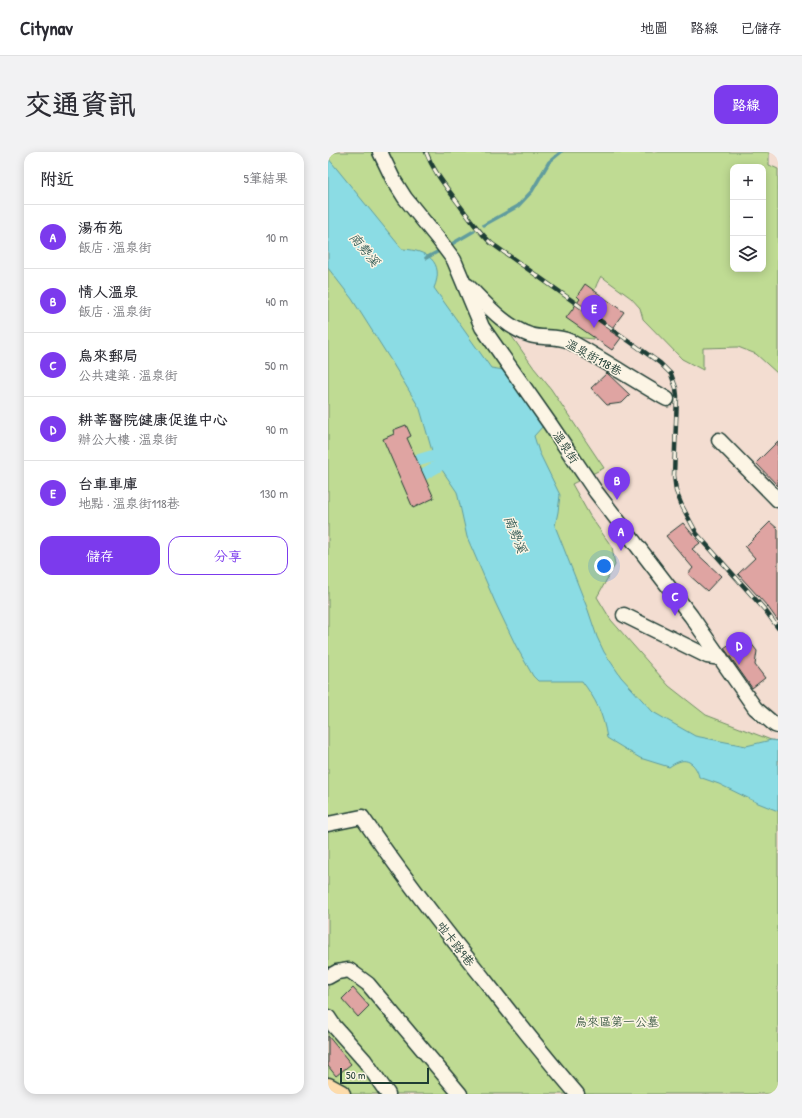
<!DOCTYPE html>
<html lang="zh-TW">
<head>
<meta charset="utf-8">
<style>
	:root { --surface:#fff; --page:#f2f2f3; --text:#2b2b33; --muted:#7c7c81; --line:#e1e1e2; --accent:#7c3aed }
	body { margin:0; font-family:"Patrick Hand","LXGW WenKai TC",sans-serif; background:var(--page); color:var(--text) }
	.controls { position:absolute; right:12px; top:12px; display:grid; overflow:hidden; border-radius:8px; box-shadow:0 2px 10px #0003 }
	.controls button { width:36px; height:36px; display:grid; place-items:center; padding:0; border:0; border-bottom:1px solid var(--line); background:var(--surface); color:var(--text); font:20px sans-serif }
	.scale { position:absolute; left:12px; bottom:10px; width:89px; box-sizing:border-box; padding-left:4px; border:2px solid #1f3d34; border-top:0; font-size:11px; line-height:14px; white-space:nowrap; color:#1f3d34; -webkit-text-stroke:3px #fcf5e5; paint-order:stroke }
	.you { position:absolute; left:276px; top:414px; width:14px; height:14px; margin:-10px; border:3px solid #fff; border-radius:50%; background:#1a73e8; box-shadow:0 0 0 6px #1a73e833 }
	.badge { display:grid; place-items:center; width:26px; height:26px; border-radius:50%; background:var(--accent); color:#fff; font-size:13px; font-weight:700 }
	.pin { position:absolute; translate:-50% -33px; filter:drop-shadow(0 1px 2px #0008) }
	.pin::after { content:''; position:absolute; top:21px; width:14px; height:12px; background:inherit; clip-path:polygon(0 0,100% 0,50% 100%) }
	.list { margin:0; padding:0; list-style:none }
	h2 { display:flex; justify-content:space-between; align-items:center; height:52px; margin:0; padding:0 16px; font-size:17px }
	h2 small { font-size:13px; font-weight:400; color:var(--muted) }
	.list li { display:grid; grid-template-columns:26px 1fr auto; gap:12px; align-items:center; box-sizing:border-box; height:64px; padding:0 16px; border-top:1px solid var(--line) }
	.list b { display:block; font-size:15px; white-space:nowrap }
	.list p { margin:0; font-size:13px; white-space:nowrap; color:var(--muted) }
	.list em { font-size:13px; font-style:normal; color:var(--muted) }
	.actions { display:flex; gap:8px; padding:12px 16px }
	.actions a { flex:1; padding:9px 0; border:1px solid var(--accent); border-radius:12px; text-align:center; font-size:14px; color:var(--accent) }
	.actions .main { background:var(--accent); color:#fff }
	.icon { flex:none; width:22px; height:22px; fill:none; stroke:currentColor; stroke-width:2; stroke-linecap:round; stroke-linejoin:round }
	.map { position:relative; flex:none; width:450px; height:942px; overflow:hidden; border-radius:12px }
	header { display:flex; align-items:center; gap:24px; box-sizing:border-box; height:56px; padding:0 20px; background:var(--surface); border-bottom:1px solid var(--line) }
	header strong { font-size:19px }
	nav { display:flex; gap:22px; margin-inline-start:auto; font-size:14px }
	.intro { display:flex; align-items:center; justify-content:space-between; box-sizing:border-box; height:96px; padding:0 24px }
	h1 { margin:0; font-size:28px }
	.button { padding:10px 18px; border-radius:12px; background:var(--accent); color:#fff; font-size:14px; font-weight:700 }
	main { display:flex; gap:24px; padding:0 24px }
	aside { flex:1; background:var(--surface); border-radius:12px; box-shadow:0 2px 10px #0003 }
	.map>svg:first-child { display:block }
</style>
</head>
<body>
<header>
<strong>Citynav</strong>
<nav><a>地圖</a><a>路線</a><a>已儲存</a></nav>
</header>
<div class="intro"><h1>交通資訊</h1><a class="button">路線</a></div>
<main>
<aside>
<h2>附近<small>5筆結果</small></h2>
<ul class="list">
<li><span class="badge">A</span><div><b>湯布苑</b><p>飯店 · 溫泉街</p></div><em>10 m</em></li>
<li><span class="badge">B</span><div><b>情人溫泉</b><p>飯店 · 溫泉街</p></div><em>40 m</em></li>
<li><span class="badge">C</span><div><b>烏來郵局</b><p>公共建築 · 溫泉街</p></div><em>50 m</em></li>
<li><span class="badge">D</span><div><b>耕莘醫院健康促進中心</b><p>辦公大樓 · 溫泉街</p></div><em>90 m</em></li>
<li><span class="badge">E</span><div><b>台車車庫</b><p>地點 · 溫泉街118巷</p></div><em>130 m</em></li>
</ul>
<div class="actions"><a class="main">儲存</a><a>分享</a></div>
</aside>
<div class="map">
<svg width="450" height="942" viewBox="0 0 450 942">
	<rect width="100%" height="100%" fill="#f3ddd1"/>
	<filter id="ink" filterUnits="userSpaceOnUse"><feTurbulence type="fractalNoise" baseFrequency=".025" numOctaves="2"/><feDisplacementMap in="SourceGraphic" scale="8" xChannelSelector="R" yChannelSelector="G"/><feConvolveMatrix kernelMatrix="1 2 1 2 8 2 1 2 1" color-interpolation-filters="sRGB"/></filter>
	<g filter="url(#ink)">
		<!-- green -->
		<path fill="#bfdb93" stroke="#6f8c64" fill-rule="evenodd" d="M 0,0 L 441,0 L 441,13 L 450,17 L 450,222 L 428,202 L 410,195 L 375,196 L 375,218 L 354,207 L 315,167 L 312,156 L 303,146 L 273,124 C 261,144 263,164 265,187 L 219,182 L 171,166 L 206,216 L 223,237 L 276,316 L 244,332 L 262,364 L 284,395 L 287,413 L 269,445 L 283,468 L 341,534 L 378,563 L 443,588 L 450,589 L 450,942 L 0,942 ZM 405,15 L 435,15 L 435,117 L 405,117 Z"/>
		<!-- water -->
		<path fill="#8bdce4" stroke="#609c9e" d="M 0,6 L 74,97 C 99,98 117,110 106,136 L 163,216 L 176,218 L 215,274 L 206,284 L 211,300 L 232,343 L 230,360 L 227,374 L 260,458 L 269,485 L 276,500 L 293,525 L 325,560 L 367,584 L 418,594 L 443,588 L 450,589 L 450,659 L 430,651 L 391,632 L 371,625 C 369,615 361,605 350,610 C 347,611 344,613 341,615 L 312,606 L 279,586 C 275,561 268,548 254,529 L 210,529 L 205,524 L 188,494 L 167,450 L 139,385 L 129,340 L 106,306 L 92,257 L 62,207 L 24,147 L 0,116 Z"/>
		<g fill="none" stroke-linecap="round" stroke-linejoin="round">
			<!-- stream -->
			<g stroke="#609c9e" stroke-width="3.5">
				<polyline points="156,73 190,54 204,39 221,10 233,0"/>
				<polyline points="122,93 146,79"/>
				<polyline points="98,106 111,99"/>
			</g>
			<!-- canal -->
			<g stroke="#8bdce4" stroke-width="12">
				<polyline points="78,312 121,299"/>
				<polyline points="84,329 124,306"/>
			</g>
		</g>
		<!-- building -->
		<g fill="#dfa4a2" stroke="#1f3d34">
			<polygon points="257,132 296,160 282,179 293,186 284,198 238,166 252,147 249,144"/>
			<polygon points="279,221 302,243 294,251 279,253 263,236"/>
			<polygon points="78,273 83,284 79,286 106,346 85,356 55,287 66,282 65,278"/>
			<polygon points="450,289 450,334 428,311"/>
			<polygon points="442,370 450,377 450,469 440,455 410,422 427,406 417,395"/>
			<polygon points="355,371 372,391 364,397 393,424 379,439 360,422 365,416 338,384"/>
			<polygon points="416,482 429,499 427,513 437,526 424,536 396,496"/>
			<polygon points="25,836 41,854 30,865 14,847"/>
			<polygon points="0,884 23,912 8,924 0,914"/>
		</g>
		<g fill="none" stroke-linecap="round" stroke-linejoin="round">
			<defs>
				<g id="minor">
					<polyline points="52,0 65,27 77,46 111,88 126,108 154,175 222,272 268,340 363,464 427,556 447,573 450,574"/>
					<path d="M 140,134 C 158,152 177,175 202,183 C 213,187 229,183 241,189 C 274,207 306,228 339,247"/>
					<polyline points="391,288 450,348"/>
					<polyline points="296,463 379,504 393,506"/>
					<path d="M 0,672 L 34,665 C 71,719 111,771 152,822 C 184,863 215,903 249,942"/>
					<polyline points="0,825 9,820 21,818 40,832 132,942"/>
					<polyline points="0,865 6,874 37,909 60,942"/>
				</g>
				<polyline id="major" points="0,935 13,942"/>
			</defs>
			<!-- minor casing -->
			<use href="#minor" stroke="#1f3d34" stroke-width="17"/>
			<!-- major casing -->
			<use href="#major" stroke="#1f3d34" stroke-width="21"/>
			<!-- minor -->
			<use href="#minor" stroke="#fcf5e5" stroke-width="14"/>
			<!-- major -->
			<use href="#major" stroke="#fddcac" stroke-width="18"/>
			<defs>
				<path id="rail" d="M 98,0 C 105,18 116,32 127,47 C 139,63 149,78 163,91 L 332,211 L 343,222 L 348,236 L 349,244 L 346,323 L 348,339 L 354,354 L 369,382 L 437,458 L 450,476"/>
			</defs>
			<!-- rail casing -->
			<use href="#rail" stroke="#1f3d34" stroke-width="4.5"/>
			<!-- rail -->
			<use href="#rail" stroke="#fcf5e5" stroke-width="3" stroke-dasharray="9" stroke-linecap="butt"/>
		</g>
	</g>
	<g text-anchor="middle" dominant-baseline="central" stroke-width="3" stroke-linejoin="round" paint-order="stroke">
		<!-- street labels -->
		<g font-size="12" fill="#1f3d34" stroke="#fcf5e5">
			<text transform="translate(266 205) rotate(29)">溫泉街118巷</text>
			<text transform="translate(238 295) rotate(56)">溫泉街</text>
			<text transform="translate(128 792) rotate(52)">啦卡路9巷</text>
		</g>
		<!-- park labels -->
		<g font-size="12" fill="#3f5d47" stroke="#fcf5e5">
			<text x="289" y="869">烏來區第一公墓</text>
		</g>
		<!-- water labels -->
		<g font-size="13" font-style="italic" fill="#355d57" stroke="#fcf5e5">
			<text transform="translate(37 97) rotate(50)">南勢溪</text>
			<text transform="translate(188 382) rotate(68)">南勢溪</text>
		</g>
	</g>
</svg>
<div class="controls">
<button>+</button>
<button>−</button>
<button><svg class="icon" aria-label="layers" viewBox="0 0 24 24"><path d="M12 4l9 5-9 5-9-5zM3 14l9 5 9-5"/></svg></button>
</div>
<div class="scale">50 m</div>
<div class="you"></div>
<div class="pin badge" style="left:293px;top:399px">A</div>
<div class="pin badge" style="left:289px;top:348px">B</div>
<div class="pin badge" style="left:347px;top:464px">C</div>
<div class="pin badge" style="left:411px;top:513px">D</div>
<div class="pin badge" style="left:266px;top:176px">E</div>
</div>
</main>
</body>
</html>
